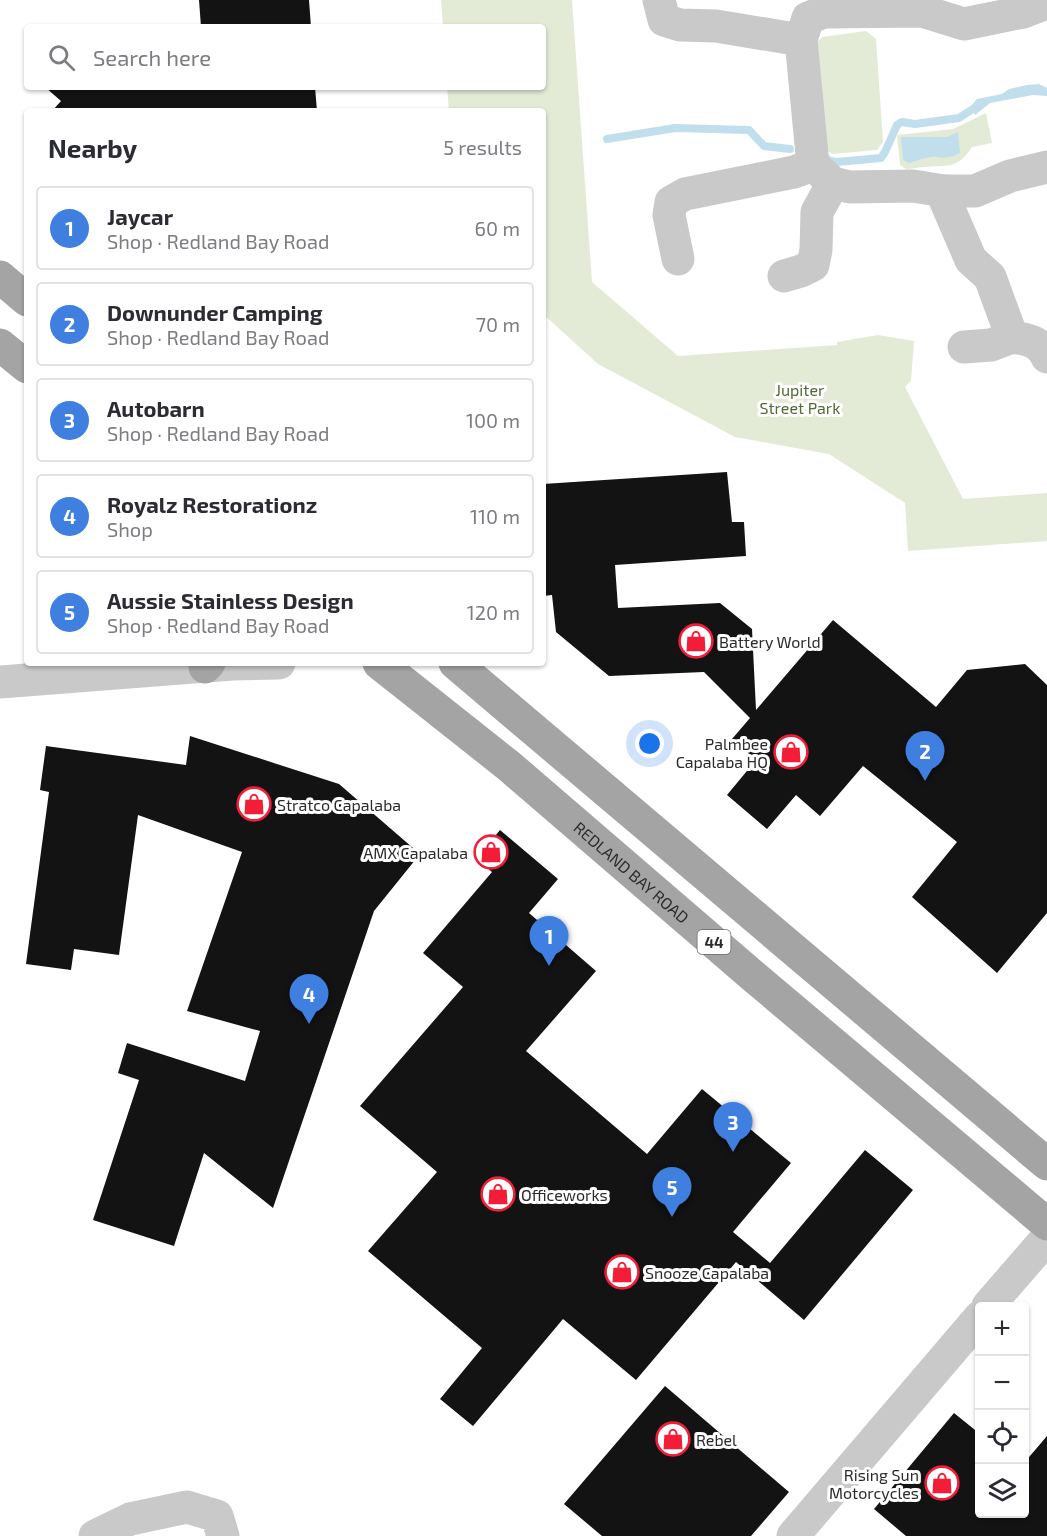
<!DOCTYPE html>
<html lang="en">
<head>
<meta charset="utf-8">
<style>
	:root { --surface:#fff; --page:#f2f2f3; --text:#2b2b33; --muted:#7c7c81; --line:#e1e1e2; --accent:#7c3aed }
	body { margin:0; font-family:"Exo 2",sans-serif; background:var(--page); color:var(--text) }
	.controls { position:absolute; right:18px; bottom:18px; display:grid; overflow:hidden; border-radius:6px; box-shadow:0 2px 4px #0004 }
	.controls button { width:54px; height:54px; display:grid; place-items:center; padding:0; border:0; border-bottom:2px solid var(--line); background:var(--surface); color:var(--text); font:30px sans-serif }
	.you { position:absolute; left:650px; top:744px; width:21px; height:21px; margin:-15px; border:4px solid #fff; border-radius:50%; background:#1a73e8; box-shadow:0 0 0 9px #1a73e833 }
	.badge { display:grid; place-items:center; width:39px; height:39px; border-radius:50%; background:var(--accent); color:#fff; font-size:20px; font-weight:700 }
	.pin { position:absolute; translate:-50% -50px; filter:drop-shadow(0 2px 3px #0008) }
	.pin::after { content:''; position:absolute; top:32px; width:21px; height:18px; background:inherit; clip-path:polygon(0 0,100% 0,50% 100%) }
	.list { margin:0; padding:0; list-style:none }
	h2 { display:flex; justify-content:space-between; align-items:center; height:78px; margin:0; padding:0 24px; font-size:26px }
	h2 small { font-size:20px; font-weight:400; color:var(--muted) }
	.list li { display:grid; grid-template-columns:39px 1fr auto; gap:18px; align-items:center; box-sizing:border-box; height:84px; margin:0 12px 12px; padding:0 12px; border:2px solid var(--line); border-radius:6px }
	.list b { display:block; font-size:22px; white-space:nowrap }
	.list p { margin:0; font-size:20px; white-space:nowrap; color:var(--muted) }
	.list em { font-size:20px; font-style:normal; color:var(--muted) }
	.icon { flex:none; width:33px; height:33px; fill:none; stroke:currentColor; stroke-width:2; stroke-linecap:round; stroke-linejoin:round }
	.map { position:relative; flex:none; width:1047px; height:1536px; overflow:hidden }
	.search { position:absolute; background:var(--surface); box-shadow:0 2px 4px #0004; left:24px; top:24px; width:522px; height:66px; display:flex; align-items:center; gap:15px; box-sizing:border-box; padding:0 21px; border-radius:6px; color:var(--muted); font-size:22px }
	.panel { position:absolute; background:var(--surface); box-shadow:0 2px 4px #0004; left:24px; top:108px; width:522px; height:558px; border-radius:6px }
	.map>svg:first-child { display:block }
</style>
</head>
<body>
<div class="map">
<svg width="1047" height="1536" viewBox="0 0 1047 1536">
	<rect width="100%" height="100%" fill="#fff"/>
	<!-- green -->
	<g fill="#e3ebd7">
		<polygon points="441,0 572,0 592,282 678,356 837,345 837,342 878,335 914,341 911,381 905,387 963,499 1047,493 1047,541 908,551 905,503 829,454 735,437 598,364 543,314 543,111 449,111 447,87 543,87 543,27 443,27"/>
		<polygon points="866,31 876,39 883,142 877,150 832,154 824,148 815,45 822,37"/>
		<path d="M 986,113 L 992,143 L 972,147 C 958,169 948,165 925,167 C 919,167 913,169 906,169 L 900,165 L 897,135 L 953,129 Z"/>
	</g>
	<!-- water -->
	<g fill="#c1deed">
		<polygon points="1039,84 1047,88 1047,96 1033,95 990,103 975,115 971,106 977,99 1002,94 1009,89 1027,85"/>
		<path d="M 958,132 L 960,153 C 950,158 947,158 937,157 C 928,156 917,161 909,163 L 903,160 L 901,137 L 947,137 Z"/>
	</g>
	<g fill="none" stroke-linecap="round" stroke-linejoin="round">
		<!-- stream -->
		<g stroke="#c1deed" stroke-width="8">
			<polyline points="607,139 675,128 749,130 764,146 790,149"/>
			<polyline points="825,157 830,161 837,162 881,158 885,152 897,125 902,122 915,124 959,118 982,103"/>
		</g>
	</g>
	<!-- building -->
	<g fill="#131313">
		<polygon points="199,0 309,0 311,27 201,27"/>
		<polygon points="45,87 315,87 317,111 52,111 61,101"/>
		<polygon points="727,472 732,522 744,522 746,556 615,565 618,608 720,603 752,629 756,710 833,620 936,707 967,670 1025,664 1047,685 1047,913 997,973 912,897 957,842 863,766 820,816 796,795 767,829 727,795 756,760 732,739 750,718 704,672 609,676 556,632 552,595 543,596 543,484"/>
		<polygon points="190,736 339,784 420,854 374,911 273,1208 204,1153 174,1246 93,1220 139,1080 118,1073 127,1043 245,1081 260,1031 187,1011 242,852 138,815 119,955 74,949 71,970 26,964 49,792 40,790 46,746 186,765"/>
		<polygon points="500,830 558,879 529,913 596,971 526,1051 647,1154 702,1089 791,1163 733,1232 770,1263 865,1150 913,1190 804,1320 736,1262 636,1380 563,1319 473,1426 440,1399 482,1348 368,1251 437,1172 360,1106 463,987 423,953 492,872 476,859"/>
		<polygon points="665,1386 789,1492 751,1536 602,1536 564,1504"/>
		<polygon points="954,1413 980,1434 980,1514 1024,1514 1024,1463 1047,1436 1047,1536 906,1536 874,1509"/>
	</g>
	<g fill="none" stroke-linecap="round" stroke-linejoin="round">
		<!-- minor -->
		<g stroke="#c9c9c9" stroke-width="33">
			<polyline points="659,0 664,20 680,25 716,26 801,40"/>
			<polyline points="1047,3 1023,12 964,24 922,11 824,12 808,18 801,40 813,165 833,183 850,187 913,186 944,191 975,191 1010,176 1047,167"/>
			<path d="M 944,191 L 946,202 L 971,260 L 990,277 L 1012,337 C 1026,339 1041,341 1047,357"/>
			<polyline points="678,259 669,215 671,202 685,194 794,172 813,165"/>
			<polyline points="784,276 801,271 813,265 816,250 817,212 833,183"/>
			<polyline points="964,347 991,345 1012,337"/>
			<polyline points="0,682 232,664 279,663"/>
			<polyline points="988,1306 1047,1238"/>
			<polyline points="95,1536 130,1519 187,1507 217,1516 223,1536"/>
			<polyline points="793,1536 980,1317"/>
		</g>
		<!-- major -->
		<g stroke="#a4a4a4" stroke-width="33">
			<polyline points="0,277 27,300"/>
			<polyline points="0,345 27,367"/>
			<path id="s1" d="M 379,663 L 509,766 L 753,976 L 1047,1224"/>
			<polyline points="455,663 1047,1164"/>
			<polyline points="205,667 209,663"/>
		</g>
	</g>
	<!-- icons -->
	<defs>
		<symbol id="shop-ring" viewBox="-11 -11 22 22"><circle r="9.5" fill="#fff" stroke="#f31d38" stroke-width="1.5"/><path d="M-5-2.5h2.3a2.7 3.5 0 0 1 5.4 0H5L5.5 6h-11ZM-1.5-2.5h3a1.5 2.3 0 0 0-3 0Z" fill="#f31d38"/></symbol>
	</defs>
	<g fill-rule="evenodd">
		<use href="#shop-ring" x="677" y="622" width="38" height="38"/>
		<use href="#shop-ring" x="772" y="733" width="38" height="38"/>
		<use href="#shop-ring" x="235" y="785" width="38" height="38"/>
		<use href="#shop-ring" x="472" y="833" width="38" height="38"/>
		<use href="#shop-ring" x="479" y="1175" width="38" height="38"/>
		<use href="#shop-ring" x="603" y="1253" width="38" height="38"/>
		<use href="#shop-ring" x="654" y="1420" width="38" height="38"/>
		<use href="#shop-ring" x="923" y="1464" width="38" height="38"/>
	</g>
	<g text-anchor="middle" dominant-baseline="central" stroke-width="6" stroke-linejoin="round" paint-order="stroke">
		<!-- shield labels -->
		<rect fill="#fff" stroke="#6b6b6b" stroke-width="1.5" x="697.5" y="930" width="33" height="24" rx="4.5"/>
		<g font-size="15" font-weight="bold" fill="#2c2c2c">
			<text x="714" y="942">44</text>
		</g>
		<!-- park labels -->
		<g font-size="16" fill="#516a36" stroke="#fff">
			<text x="800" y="389">Jupiter<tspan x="800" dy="18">Street Park</tspan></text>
		</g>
		<!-- poi labels -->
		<g font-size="16" fill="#2c2c2c" stroke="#fff" text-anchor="start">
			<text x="719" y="641">Battery World</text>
			<text x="768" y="743" text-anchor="end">Palmbee<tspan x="768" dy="18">Capalaba HQ</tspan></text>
			<text x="277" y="804">Stratco Capalaba</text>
			<text x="468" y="852" text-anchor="end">AMX Capalaba</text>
			<text x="521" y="1194">Officeworks</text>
			<text x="645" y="1272">Snooze Capalaba</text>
			<text x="696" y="1439">Rebel</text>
			<text x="919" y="1474" text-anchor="end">Rising Sun<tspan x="919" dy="18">Motorcycles</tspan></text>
		</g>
		<!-- street labels -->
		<g font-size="16" fill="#2c2c2c" stroke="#fff">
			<text stroke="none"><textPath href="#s1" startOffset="328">REDLAND BAY ROAD</textPath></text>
		</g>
	</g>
</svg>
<div class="controls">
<button>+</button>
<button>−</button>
<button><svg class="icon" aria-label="locate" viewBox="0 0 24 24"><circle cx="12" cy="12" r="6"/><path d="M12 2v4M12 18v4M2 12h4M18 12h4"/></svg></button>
<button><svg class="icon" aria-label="layers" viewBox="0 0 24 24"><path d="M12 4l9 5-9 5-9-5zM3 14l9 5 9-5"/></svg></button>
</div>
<div class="you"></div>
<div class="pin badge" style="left:549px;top:966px;background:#3f7fe0">1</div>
<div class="pin badge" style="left:925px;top:781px;background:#3f7fe0">2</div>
<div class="pin badge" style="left:733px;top:1152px;background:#3f7fe0">3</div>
<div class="pin badge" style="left:309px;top:1024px;background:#3f7fe0">4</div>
<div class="pin badge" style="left:672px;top:1217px;background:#3f7fe0">5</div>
<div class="search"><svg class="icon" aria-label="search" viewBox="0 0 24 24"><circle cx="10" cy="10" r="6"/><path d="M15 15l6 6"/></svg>Search here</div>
<section class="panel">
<h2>Nearby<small>5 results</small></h2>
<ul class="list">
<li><span class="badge" style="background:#3f7fe0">1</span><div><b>Jaycar</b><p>Shop · Redland Bay Road</p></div><em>60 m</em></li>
<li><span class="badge" style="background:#3f7fe0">2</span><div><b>Downunder Camping</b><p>Shop · Redland Bay Road</p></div><em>70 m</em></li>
<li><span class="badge" style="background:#3f7fe0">3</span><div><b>Autobarn</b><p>Shop · Redland Bay Road</p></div><em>100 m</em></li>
<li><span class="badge" style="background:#3f7fe0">4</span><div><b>Royalz Restorationz</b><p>Shop</p></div><em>110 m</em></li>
<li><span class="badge" style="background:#3f7fe0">5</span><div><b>Aussie Stainless Design</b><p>Shop · Redland Bay Road</p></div><em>120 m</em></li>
</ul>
</section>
</div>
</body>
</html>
